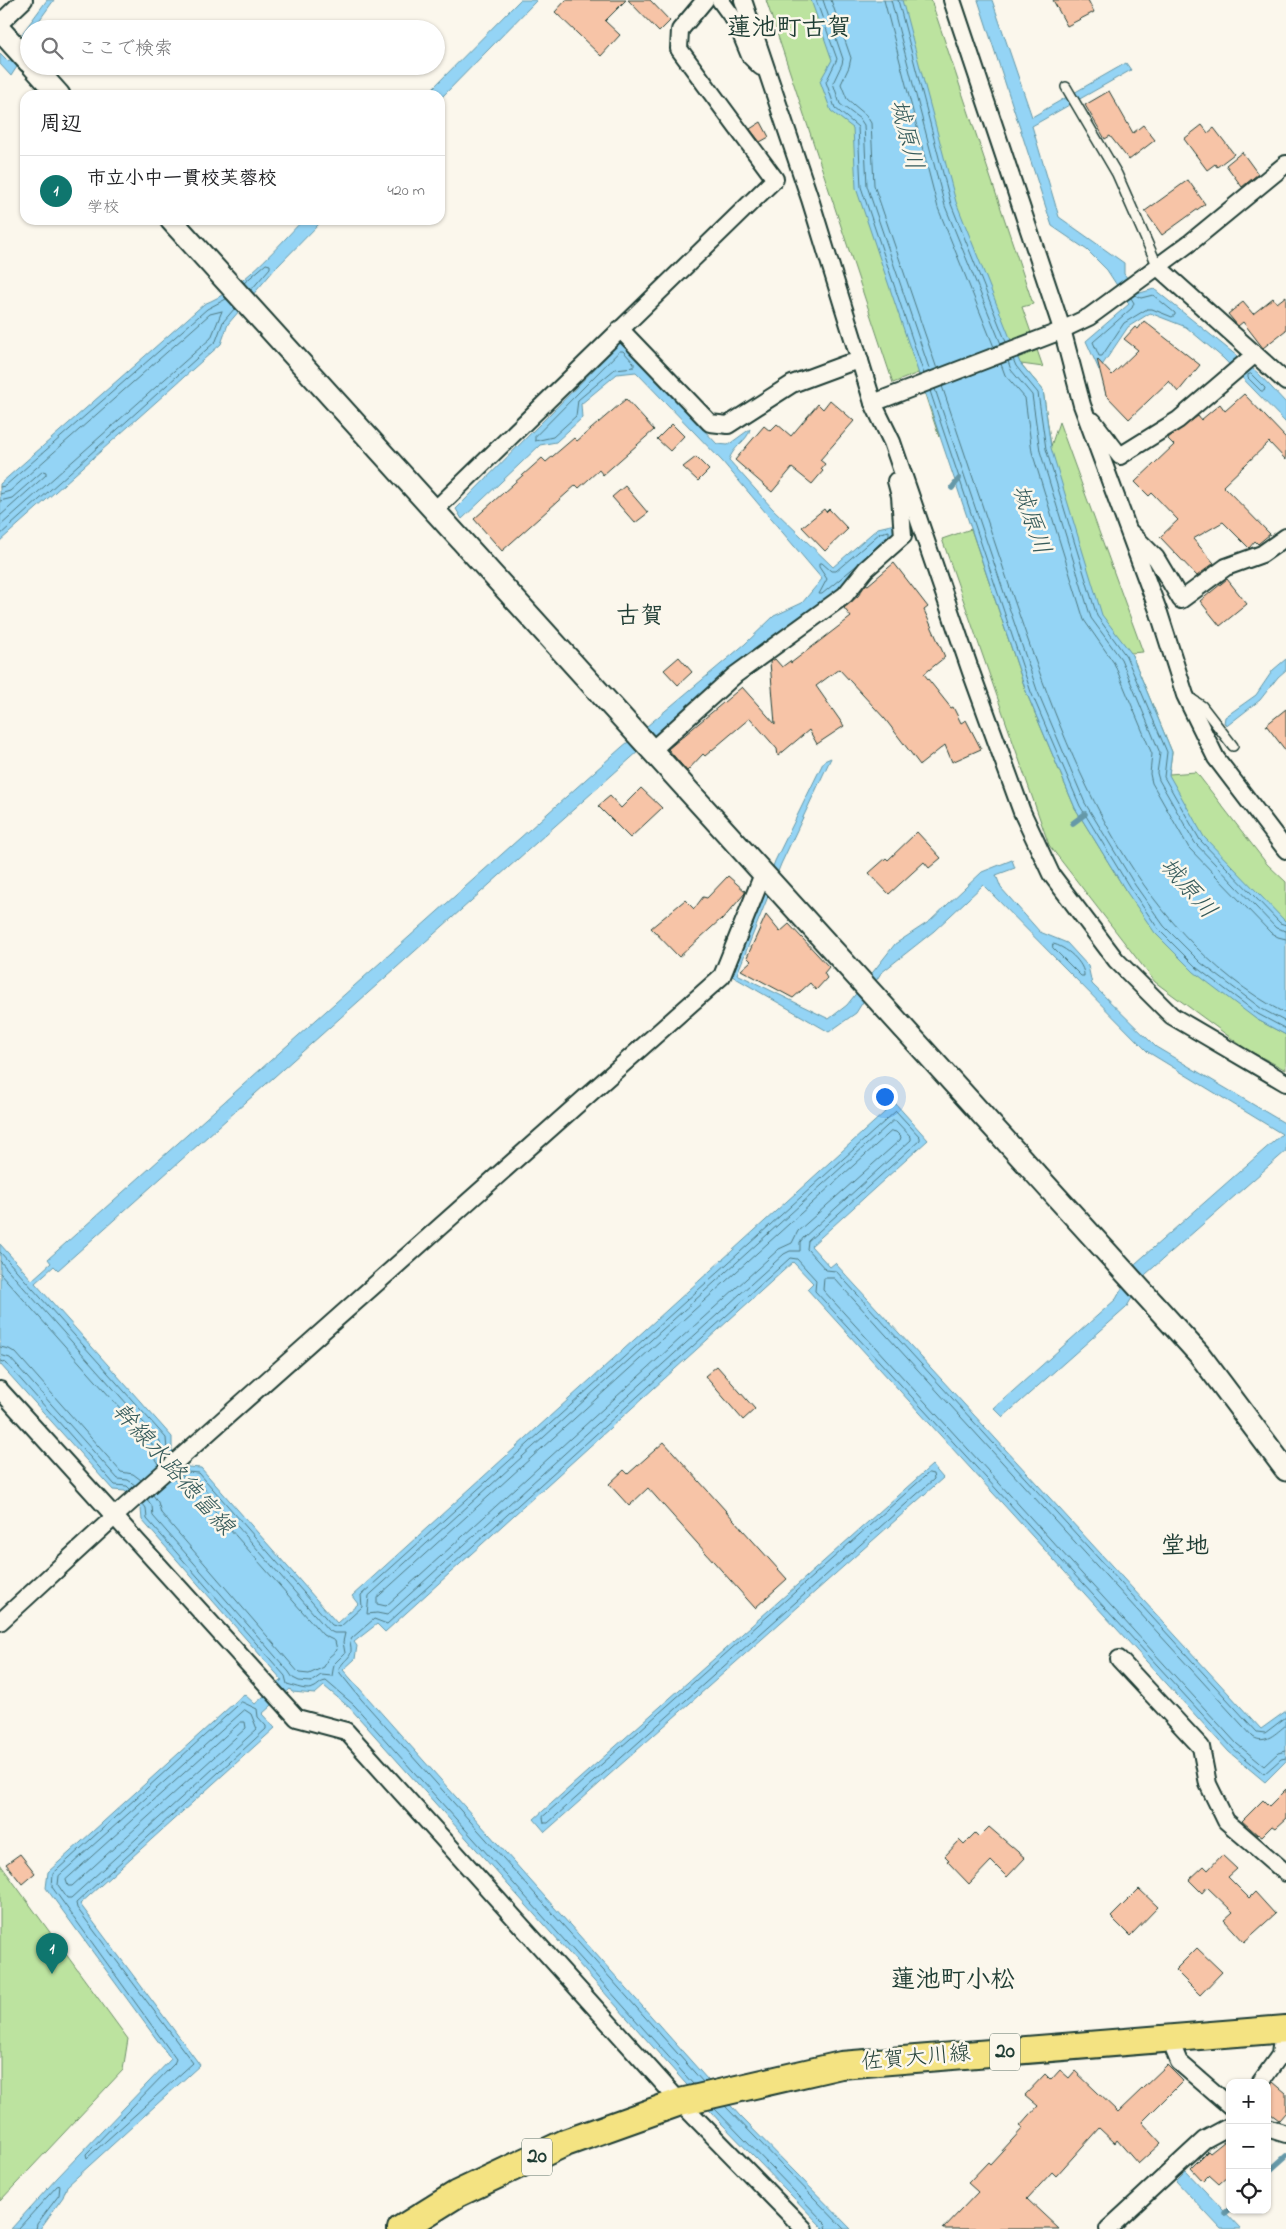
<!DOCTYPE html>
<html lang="ja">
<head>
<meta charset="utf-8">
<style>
	:root { --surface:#fff; --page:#f2f2f2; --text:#202124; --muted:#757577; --line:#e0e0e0; --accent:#0f766e }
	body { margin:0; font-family:"Indie Flower","Klee One",sans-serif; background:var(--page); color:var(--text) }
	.controls { position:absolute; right:15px; bottom:15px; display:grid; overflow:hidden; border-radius:10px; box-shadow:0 1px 4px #0004 }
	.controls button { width:45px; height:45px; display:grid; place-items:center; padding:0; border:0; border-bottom:1px solid var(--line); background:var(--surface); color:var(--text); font:25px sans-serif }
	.you { position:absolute; left:884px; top:1096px; width:18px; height:18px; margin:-12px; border:4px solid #fff; border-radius:50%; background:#1a73e8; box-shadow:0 0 0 8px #1a73e833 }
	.badge { display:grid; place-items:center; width:32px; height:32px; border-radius:50%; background:var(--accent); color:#fff; font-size:16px; font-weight:700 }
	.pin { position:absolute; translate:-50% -41px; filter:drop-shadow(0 1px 2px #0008) }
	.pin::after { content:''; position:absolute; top:26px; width:18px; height:15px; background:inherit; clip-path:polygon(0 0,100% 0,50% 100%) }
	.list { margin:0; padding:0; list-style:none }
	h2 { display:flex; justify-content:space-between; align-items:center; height:65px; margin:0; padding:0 20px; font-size:21px }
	h2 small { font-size:16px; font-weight:400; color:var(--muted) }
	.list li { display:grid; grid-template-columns:32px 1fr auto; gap:15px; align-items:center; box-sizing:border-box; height:70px; padding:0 20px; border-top:1px solid var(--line) }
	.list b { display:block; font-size:19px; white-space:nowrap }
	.list p { margin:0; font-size:16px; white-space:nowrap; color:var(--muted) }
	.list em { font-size:16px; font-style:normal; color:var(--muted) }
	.icon { flex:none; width:28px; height:28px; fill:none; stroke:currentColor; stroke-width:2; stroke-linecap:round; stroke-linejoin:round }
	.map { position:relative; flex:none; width:1286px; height:2229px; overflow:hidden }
	.search { position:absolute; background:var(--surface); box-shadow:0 1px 4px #0004; left:20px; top:20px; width:425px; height:55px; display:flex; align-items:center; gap:12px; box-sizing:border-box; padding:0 18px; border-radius:28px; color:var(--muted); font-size:19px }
	.panel { position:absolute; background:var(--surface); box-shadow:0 1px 4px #0004; left:20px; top:90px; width:425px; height:135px; border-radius:15px }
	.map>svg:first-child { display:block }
</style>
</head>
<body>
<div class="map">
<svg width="1286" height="2229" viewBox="0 0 1286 2229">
	<rect width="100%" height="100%" fill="#fbf7ec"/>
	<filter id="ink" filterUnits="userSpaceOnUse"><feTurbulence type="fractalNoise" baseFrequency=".02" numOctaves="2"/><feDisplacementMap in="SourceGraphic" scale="10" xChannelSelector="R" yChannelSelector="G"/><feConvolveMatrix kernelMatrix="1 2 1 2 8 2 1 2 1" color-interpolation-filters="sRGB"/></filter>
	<g filter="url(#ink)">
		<!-- green -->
		<g fill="#bce39f" stroke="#6e906a">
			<polygon points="766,0 828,0 939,437 918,373 893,383"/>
			<polygon points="893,0 931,0 1033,304 1022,307 1043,367 1021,364 1043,390 1051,446 1059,422 1143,652 1131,653 1172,752 1169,774 1196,772 1267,864 1286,882 1286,934 1178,837 959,247"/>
			<polygon points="971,529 1027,694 1075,808 1126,891 1256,1019 1286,1035 1286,1070 1246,1049 1155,982 1049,845 942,539"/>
			<polygon points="0,1864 128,2039 123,2070 0,2201"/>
		</g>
		<!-- water -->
		<g fill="#94d4f5" stroke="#6598a8">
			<polygon points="47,0 54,0 33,29 29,29 29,48 11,76 0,64 0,53 9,62 24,31"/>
			<polygon points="520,0 537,0 440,99 440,95 426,95"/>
			<polygon points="811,0 902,0 956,202 1020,363 1043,390 1051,448 1102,615 1131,653 1172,752 1169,775 1204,837 1286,922 1286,1035 1256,1019 1194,972 1155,933 1126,891 1075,808 1027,694 856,188 853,128 831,111 820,81 832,60"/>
			<polygon points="978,0 992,0 1032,117 1126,63 1131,70 1032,126 1059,217 1124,263 1124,274 1140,293 1154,289 1258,373 1286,403 1286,423 1223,358 1186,327 1150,313 1128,327 1099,370 1086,341 1129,304 1107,270 1087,250 1052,226"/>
			<path d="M 303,220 L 323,220 L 274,270 L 228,324 L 221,344 L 0,541 L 0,484 L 204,304 C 241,290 276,248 303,220 Z"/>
			<path d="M 621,342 L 717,444 L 728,445 L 750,429 C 748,441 733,446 729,460 L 772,508 L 833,567 L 878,528 L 895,524 L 895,536 L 841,587 L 743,658 L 58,1270 L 54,1266 L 35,1283 L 172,1437 L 172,1450 L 188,1467 L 201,1468 L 337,1623 L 358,1604 L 352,1596 L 895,1103 L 928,1140 L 811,1246 L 830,1267 L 835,1263 L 1261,1729 L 1286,1711 L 1286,1761 L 1265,1782 L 1229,1752 L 807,1289 L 813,1283 L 793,1262 L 385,1632 L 377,1624 L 354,1642 L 357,1646 L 355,1659 L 343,1670 L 740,2116 L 851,2229 L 824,2229 L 720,2122 L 350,1708 L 324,1686 L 315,1694 L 292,1692 L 290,1689 L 262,1714 L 275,1728 L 80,1904 L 200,2065 L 67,2186 L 63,2197 L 40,2229 L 11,2229 L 57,2178 L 171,2059 L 46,1888 L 48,1872 L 244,1694 L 255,1704 L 282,1680 L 142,1520 L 141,1509 L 125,1491 L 113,1490 L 0,1364 L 0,1244 L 32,1280 L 51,1263 L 48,1259 L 622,747 L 745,644 L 774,616 L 802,603 L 822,579 L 722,461 L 636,372 L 617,374 L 581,404 L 582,418 L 556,442 L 540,445 L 462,519 L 456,509 Z"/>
			<polygon points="1286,659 1286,670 1278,677 1260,700 1228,725 1224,723 1225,717 1256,695 1273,670"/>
			<polygon points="831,758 781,864 737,974 829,1019 847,1005 895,944 930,921 982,872 1012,860 1015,868 996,875 1001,888 1040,932 1067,943 1088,966 1092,984 1156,1047 1286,1124 1286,1151 1146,1274 1126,1308 1003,1417 994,1408 1116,1299 1136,1263 1282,1134 1148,1052 983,885 934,931 881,973 856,1013 829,1032 732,976 775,861 824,761"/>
			<polygon points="932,1465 943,1478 545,1832 534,1819"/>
			<polygon points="1186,2171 1241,2229 1221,2229 1176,2181"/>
		</g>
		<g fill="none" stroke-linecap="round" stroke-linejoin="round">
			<!-- shore -->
			<g stroke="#4e7981" stroke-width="1">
				<polyline points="816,0 837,59 826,82 835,108 858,127 861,187 924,374"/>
				<polyline points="823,0 843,59 842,64 833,83 840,104 860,119 864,125 867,186 930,371"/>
				<polyline points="831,0 851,58 849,67 841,84 847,99 866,115 871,123 874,185 937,369"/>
				<polyline points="884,0 938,208 994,347"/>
				<polyline points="891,0 945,206 1001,344"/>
				<polyline points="898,0 951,204 1006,342"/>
				<polyline points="244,283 266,264 270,265 270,268 251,290"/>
				<polyline points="1131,298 1134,303 1132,308 1093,342 1099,356 1102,356 1124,323 1147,309 1152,309 1172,317 1175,315 1175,313 1153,295 1141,298 1135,295"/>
				<polygon points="620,351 623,351 634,363 634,367 615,369 578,400 576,416 553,437 535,441 535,437"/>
				<polyline points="1013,359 1016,366 1038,393 1046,449 1097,616 1126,656 1167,752 1164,777 1200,840 1280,923 1286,925"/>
				<polyline points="1008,361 1011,370 1032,395 1040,451 1091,618 1121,659 1160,753 1157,773 1159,780 1195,843 1276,928 1286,931"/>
				<polyline points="1001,364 1005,375 1025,398 1032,452 1084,620 1114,663 1152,754 1150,774 1152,783 1189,848 1271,933 1278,937 1286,939"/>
				<polygon points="1251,374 1265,388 1264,391 1261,391 1248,378 1248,375"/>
				<path d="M 942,386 C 965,455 988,522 1011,591 C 1065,749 1128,930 1286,1014"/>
				<polyline points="935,389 1037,690 1085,803 1135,885 1164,926 1201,963 1262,1009 1286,1022"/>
				<polyline points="930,391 1031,692 1080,806 1130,888 1159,930 1197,968 1258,1014 1286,1029"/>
				<polyline points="0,487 5,486 207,309 226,299"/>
				<polyline points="0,494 10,491 210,314 222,311 211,338 0,526"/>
				<polyline points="0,501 12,498 43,471 46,472 46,475 0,516"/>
				<polyline points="0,535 216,341 223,322 235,308"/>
				<polyline points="857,565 822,594 819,594 827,579 819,567 819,563 822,563 831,571 836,571 880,533 889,531 889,535 871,552"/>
				<path d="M 1053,944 C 1065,946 1085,963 1084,976 L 1081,976 L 1053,948 Z"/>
				<polygon points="893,1121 896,1121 911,1137 911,1140 804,1237 800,1242 800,1251 790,1251 784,1254 387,1615 377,1613 367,1614 369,1596"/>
				<polygon points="892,1131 896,1132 901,1137 900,1140 798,1231 792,1243 779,1249 386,1606 377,1604 377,1598"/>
				<polyline points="0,1252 166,1438 167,1451 169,1455"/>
				<polyline points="0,1261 160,1441 161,1453 165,1459"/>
				<polyline points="0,1273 152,1444 154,1456 159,1464"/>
				<polyline points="0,1347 9,1349 16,1353 121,1472 133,1474 141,1480"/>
				<polyline points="0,1355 10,1358 118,1479 128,1480 135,1485"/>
				<polyline points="0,1361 6,1363 115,1485 127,1486 130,1489"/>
				<polyline points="182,1468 187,1472 199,1473 332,1625 340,1627 362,1607 361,1595 896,1111 920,1137 920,1140 808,1241 807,1249 826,1270 836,1271 1257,1732 1265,1733 1286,1717"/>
				<polygon points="929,1473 933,1474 934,1479 548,1823 544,1823 543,1817"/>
				<polyline points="153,1495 158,1502 161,1513 299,1673 309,1674 324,1667 328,1658 337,1650 335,1641 323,1635 193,1487 180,1484 172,1478"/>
				<polyline points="147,1499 152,1506 153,1516 289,1672 293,1678 299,1681 311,1682 321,1675 332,1676 334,1664 345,1653 343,1642 345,1633 334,1633 328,1630 197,1480 184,1477 178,1473"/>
				<path d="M 143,1504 L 146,1508 L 147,1519 L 285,1676 L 287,1684 C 295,1686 307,1692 315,1687 C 320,1684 320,1682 326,1681 L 354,1705 L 693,2084"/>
				<polygon points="242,1702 257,1709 258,1717 266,1726 266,1729 76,1903 77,1908 193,2063 87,2158 86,2154 174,2064 176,2059 52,1887 53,1874"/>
				<polygon points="245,1710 251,1714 257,1729 71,1898 67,1898 58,1885 59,1876"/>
				<polygon points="241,1722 245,1722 246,1728 72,1886 68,1886 66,1880"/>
				<path d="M 1286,1725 C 1276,1733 1265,1745 1253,1737 L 834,1278 L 824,1278 L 823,1290 L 1237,1744 L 1264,1766 L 1278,1753 L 1286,1751"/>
				<path d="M 703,2082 L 361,1699 L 340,1673 L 339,1669 C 346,1656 354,1659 350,1642 L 352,1638 L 374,1619 L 387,1624 L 790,1258 L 797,1259 L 816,1280 L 815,1291 L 1233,1748 L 1264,1774 L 1281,1759 L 1286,1758"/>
				<polyline points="725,2106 844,2229"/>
				<polyline points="715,2109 825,2223 827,2229"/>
				<polyline points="18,2229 57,2186 60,2185 59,2195 37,2224 36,2229"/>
			</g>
			<!-- stream -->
			<g stroke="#6598a8" stroke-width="5.5">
				<polyline points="952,488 959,479"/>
				<polyline points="1073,823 1085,814"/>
				<polyline points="1267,2173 1286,2156"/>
				<polyline points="1225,2213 1230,2209"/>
			</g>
		</g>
		<!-- building -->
		<g fill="#f7c4a7" stroke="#1f3d34">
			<polygon points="566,0 626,0 605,21 620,35 601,56 555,12"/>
			<polygon points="628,0 650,0 670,21 659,32"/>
			<polygon points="1053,0 1088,0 1094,12 1067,26"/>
			<polygon points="1109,91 1133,133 1143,125 1155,140 1129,160 1110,136 1105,139 1085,105"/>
			<polygon points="761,122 769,137 760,142 750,129"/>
			<polygon points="1202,125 1208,133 1214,128 1234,154 1217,167 1215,164 1207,170 1184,139"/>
			<polygon points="1242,152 1258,174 1242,187 1226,165"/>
			<polygon points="1188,180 1205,204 1162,235 1145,211"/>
			<polygon points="1286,296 1286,330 1263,348 1243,322 1238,326 1228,314 1243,302 1253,314 1273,298 1277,303"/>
			<polygon points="1144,321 1200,365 1178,392 1169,381 1129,419 1106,395 1097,359 1112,375 1138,350 1124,339 1135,327 1138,329"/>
			<polygon points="1244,394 1286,438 1286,460 1269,442 1223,486 1270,534 1258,544 1255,541 1249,548 1223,522 1193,539 1214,563 1197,576 1160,537 1178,520 1152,493 1149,496 1135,482 1174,445 1168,439 1169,437 1198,416 1201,420 1220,404 1225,411"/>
			<polygon points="626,399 654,430 603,475 599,470 579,488 576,485 502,551 474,519 542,458 546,462 574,438 577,441"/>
			<polygon points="830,400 854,421 820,460 825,464 821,469 823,471 812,484 792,468 772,492 735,460 764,426 770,431 777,424 791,436 818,404 823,409"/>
			<polygon points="672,424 684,436 670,451 657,439"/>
			<polygon points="696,457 709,470 698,481 683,467"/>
			<polygon points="625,486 648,513 635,523 612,497"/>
			<polygon points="824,509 826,512 829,509 848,529 825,551 802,527"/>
			<polygon points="894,563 928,607 924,610 945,657 924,674 951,708 953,707 961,723 966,720 981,749 952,762 945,745 920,765 885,719 839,669 816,686 844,726 817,744 809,730 778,756 777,749 750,718 705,756 703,754 687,771 668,749 742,687 775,724 770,662 775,659 782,667 790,661 791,663 851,617 844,608 858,596 866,584 868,585"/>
			<polygon points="1227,579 1247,604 1220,626 1200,601"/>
			<polygon points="679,657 692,672 678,685 664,670"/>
			<polygon points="1286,709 1286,751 1266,725"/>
			<polygon points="641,788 662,808 630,838 598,806 610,796 621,808"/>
			<polygon points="917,832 941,858 929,868 924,862 889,894 869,873 886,858 888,860"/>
			<polygon points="728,876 745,891 745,893 722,920 721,919 679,957 651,928 685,900 694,909 703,897 707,898"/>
			<polygon points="766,915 780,932 789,924 829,967 824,973 827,978 816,990 810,983 793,998 741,970 751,961 747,957"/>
			<polygon points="717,1366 755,1409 743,1420 705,1376"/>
			<polygon points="664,1442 787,1579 755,1608 648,1488 629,1506 609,1484 624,1470 628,1474"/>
			<polygon points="1286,1789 1286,1818 1275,1828 1272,1826 1262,1836 1259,1834 1258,1835 1242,1821 1263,1800 1269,1806"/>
			<polygon points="989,1827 1025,1858 1007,1877 991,1861 969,1884 947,1861 949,1860 945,1856 960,1840 964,1844 975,1833 979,1837"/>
			<polygon points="20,1854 35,1873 22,1884 6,1864"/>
			<polygon points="1222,1855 1237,1869 1228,1877 1249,1898 1255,1892 1275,1914 1244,1942 1224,1920 1233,1912 1207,1887 1202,1893 1189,1880 1204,1866 1208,1870"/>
			<polygon points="1139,1889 1158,1907 1130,1936 1111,1917"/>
			<polygon points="1197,1948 1222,1972 1200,1995 1175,1970"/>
			<polygon points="1167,2065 1183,2081 1142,2122 1161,2143 1138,2164 1117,2140 1115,2143 1099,2128 1056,2176 1052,2172 1027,2199 1059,2229 943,2229 978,2192 968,2183 988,2162 990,2164 1023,2128 1020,2126 1038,2106 1025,2095 1045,2074 1051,2080 1060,2070 1069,2078 1075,2071 1118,2112"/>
			<polygon points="1273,2082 1286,2093 1286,2112 1279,2120 1267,2111 1267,2090"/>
			<polygon points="1230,2137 1230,2174 1219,2184 1209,2175 1203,2181 1191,2168 1208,2151 1210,2153"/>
		</g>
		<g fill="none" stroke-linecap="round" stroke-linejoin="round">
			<defs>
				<g id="service">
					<polyline points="1066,87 1117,174 1158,267"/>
					<polyline points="1190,698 1202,706 1233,746"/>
				</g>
				<g id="minor">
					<polyline points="720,0 736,22 750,56 761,67"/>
					<polyline points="743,0 810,199 873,403 892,442 971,672 1022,812 1051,874 1116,960 1172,1016 1286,1083"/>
					<polyline points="952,0 1062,329 1082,405 1159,613 1185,695 1216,758 1286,850"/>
					<polyline points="0,23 24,0"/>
					<polyline points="1158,267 1286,382"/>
					<polyline points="620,329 710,423 728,425 792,384 846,364 860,361"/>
					<polyline points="873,403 1053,334 1089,317 1191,242 1286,164"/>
					<polyline points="1093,421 1120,456 1178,420 1254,355"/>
					<polyline points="434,511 775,179 679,49 680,30 705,0"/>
					<polyline points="1131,533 1156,558 1181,600 1226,567 1262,554 1286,537"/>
					<polyline points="651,751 735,675 845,595 866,569 903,536 900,496 896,481"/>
					<polyline points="0,1390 297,1718 346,1731 680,2102 804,2229"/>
					<polyline points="0,1622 126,1506 722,976 763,874"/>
					<polyline points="1119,1659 1201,1747 1208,1784 1226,1821 1286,1873"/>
					<polyline points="1169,2038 1179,2062 1230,2106"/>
					<polyline points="1260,2083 1280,2055 1283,2029"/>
					<polyline points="1267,2128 1286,2134"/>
					<polyline points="1108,2229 1204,2140 1230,2126"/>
				</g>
				<g id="tertiary">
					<polyline points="0,30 29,62"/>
					<polyline points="33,66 59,95"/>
					<polyline points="171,220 1199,1354 1286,1470"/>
				</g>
				<polyline id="primary" points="401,2229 457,2194 565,2143 680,2102 841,2065 1286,2029"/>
			</defs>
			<!-- service casing -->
			<use href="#service" stroke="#1f3d34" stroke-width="12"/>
			<!-- minor casing -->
			<use href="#minor" stroke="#1f3d34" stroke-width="20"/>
			<!-- tertiary casing -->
			<use href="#tertiary" stroke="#1f3d34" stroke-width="25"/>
			<!-- primary casing -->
			<use href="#primary" stroke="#1f3d34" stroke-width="30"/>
			<!-- service -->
			<use href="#service" stroke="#fbf7ec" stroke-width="9"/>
			<!-- minor -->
			<use href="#minor" stroke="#fbf7ec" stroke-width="16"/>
			<!-- tertiary -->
			<use href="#tertiary" stroke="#fbf7ec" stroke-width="21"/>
			<!-- primary -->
			<use href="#primary" stroke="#f4e382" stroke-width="26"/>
		</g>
	</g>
	<g text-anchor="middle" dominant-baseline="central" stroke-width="5" stroke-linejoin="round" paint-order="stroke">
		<!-- shield labels -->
		<g fill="#fbf7ec" stroke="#61756b" stroke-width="1">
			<rect x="990" y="2033.5" width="30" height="37" rx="4"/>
			<rect x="522" y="2138.5" width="30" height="37" rx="4"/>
		</g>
		<g font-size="21" font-weight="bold" fill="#1f3d34">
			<text x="1005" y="2052">20</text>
			<text x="537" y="2157">20</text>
		</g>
		<!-- street labels -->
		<g font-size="22" fill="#1f3d34" stroke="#fbf7ec">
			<text transform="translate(916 2059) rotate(-5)">佐賀大川線</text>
		</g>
		<!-- water labels -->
		<g font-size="24" font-style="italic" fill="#365b5b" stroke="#fbf7ec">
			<text transform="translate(905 135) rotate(76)">城原川</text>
			<text transform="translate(1030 520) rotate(71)">城原川</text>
			<text transform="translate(1187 889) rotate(49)">城原川</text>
			<text transform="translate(172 1470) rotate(48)">幹線水路徳富線</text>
		</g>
		<!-- neighbourhood labels -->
		<g font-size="24" font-weight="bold" fill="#1f3d34" stroke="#fbf7ec">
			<text x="640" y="617">古賀</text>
			<text x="1185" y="1547">堂地</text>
		</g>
		<!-- quarter labels -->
		<g font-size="25" font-weight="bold" fill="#1f3d34" stroke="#fbf7ec">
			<text x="789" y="29">蓮池町古賀</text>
			<text x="953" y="1981">蓮池町小松</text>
		</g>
	</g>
</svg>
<div class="controls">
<button>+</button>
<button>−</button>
<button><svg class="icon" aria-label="locate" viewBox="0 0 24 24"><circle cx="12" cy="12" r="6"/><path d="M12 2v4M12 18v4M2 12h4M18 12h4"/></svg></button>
</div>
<div class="you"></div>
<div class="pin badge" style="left:52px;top:1974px">1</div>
<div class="search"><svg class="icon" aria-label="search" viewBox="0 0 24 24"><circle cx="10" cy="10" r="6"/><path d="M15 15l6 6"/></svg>ここで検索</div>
<section class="panel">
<h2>周辺<small></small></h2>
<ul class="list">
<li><span class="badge">1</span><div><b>市立小中一貫校芙蓉校</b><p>学校</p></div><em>420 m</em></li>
</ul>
</section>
</div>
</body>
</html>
